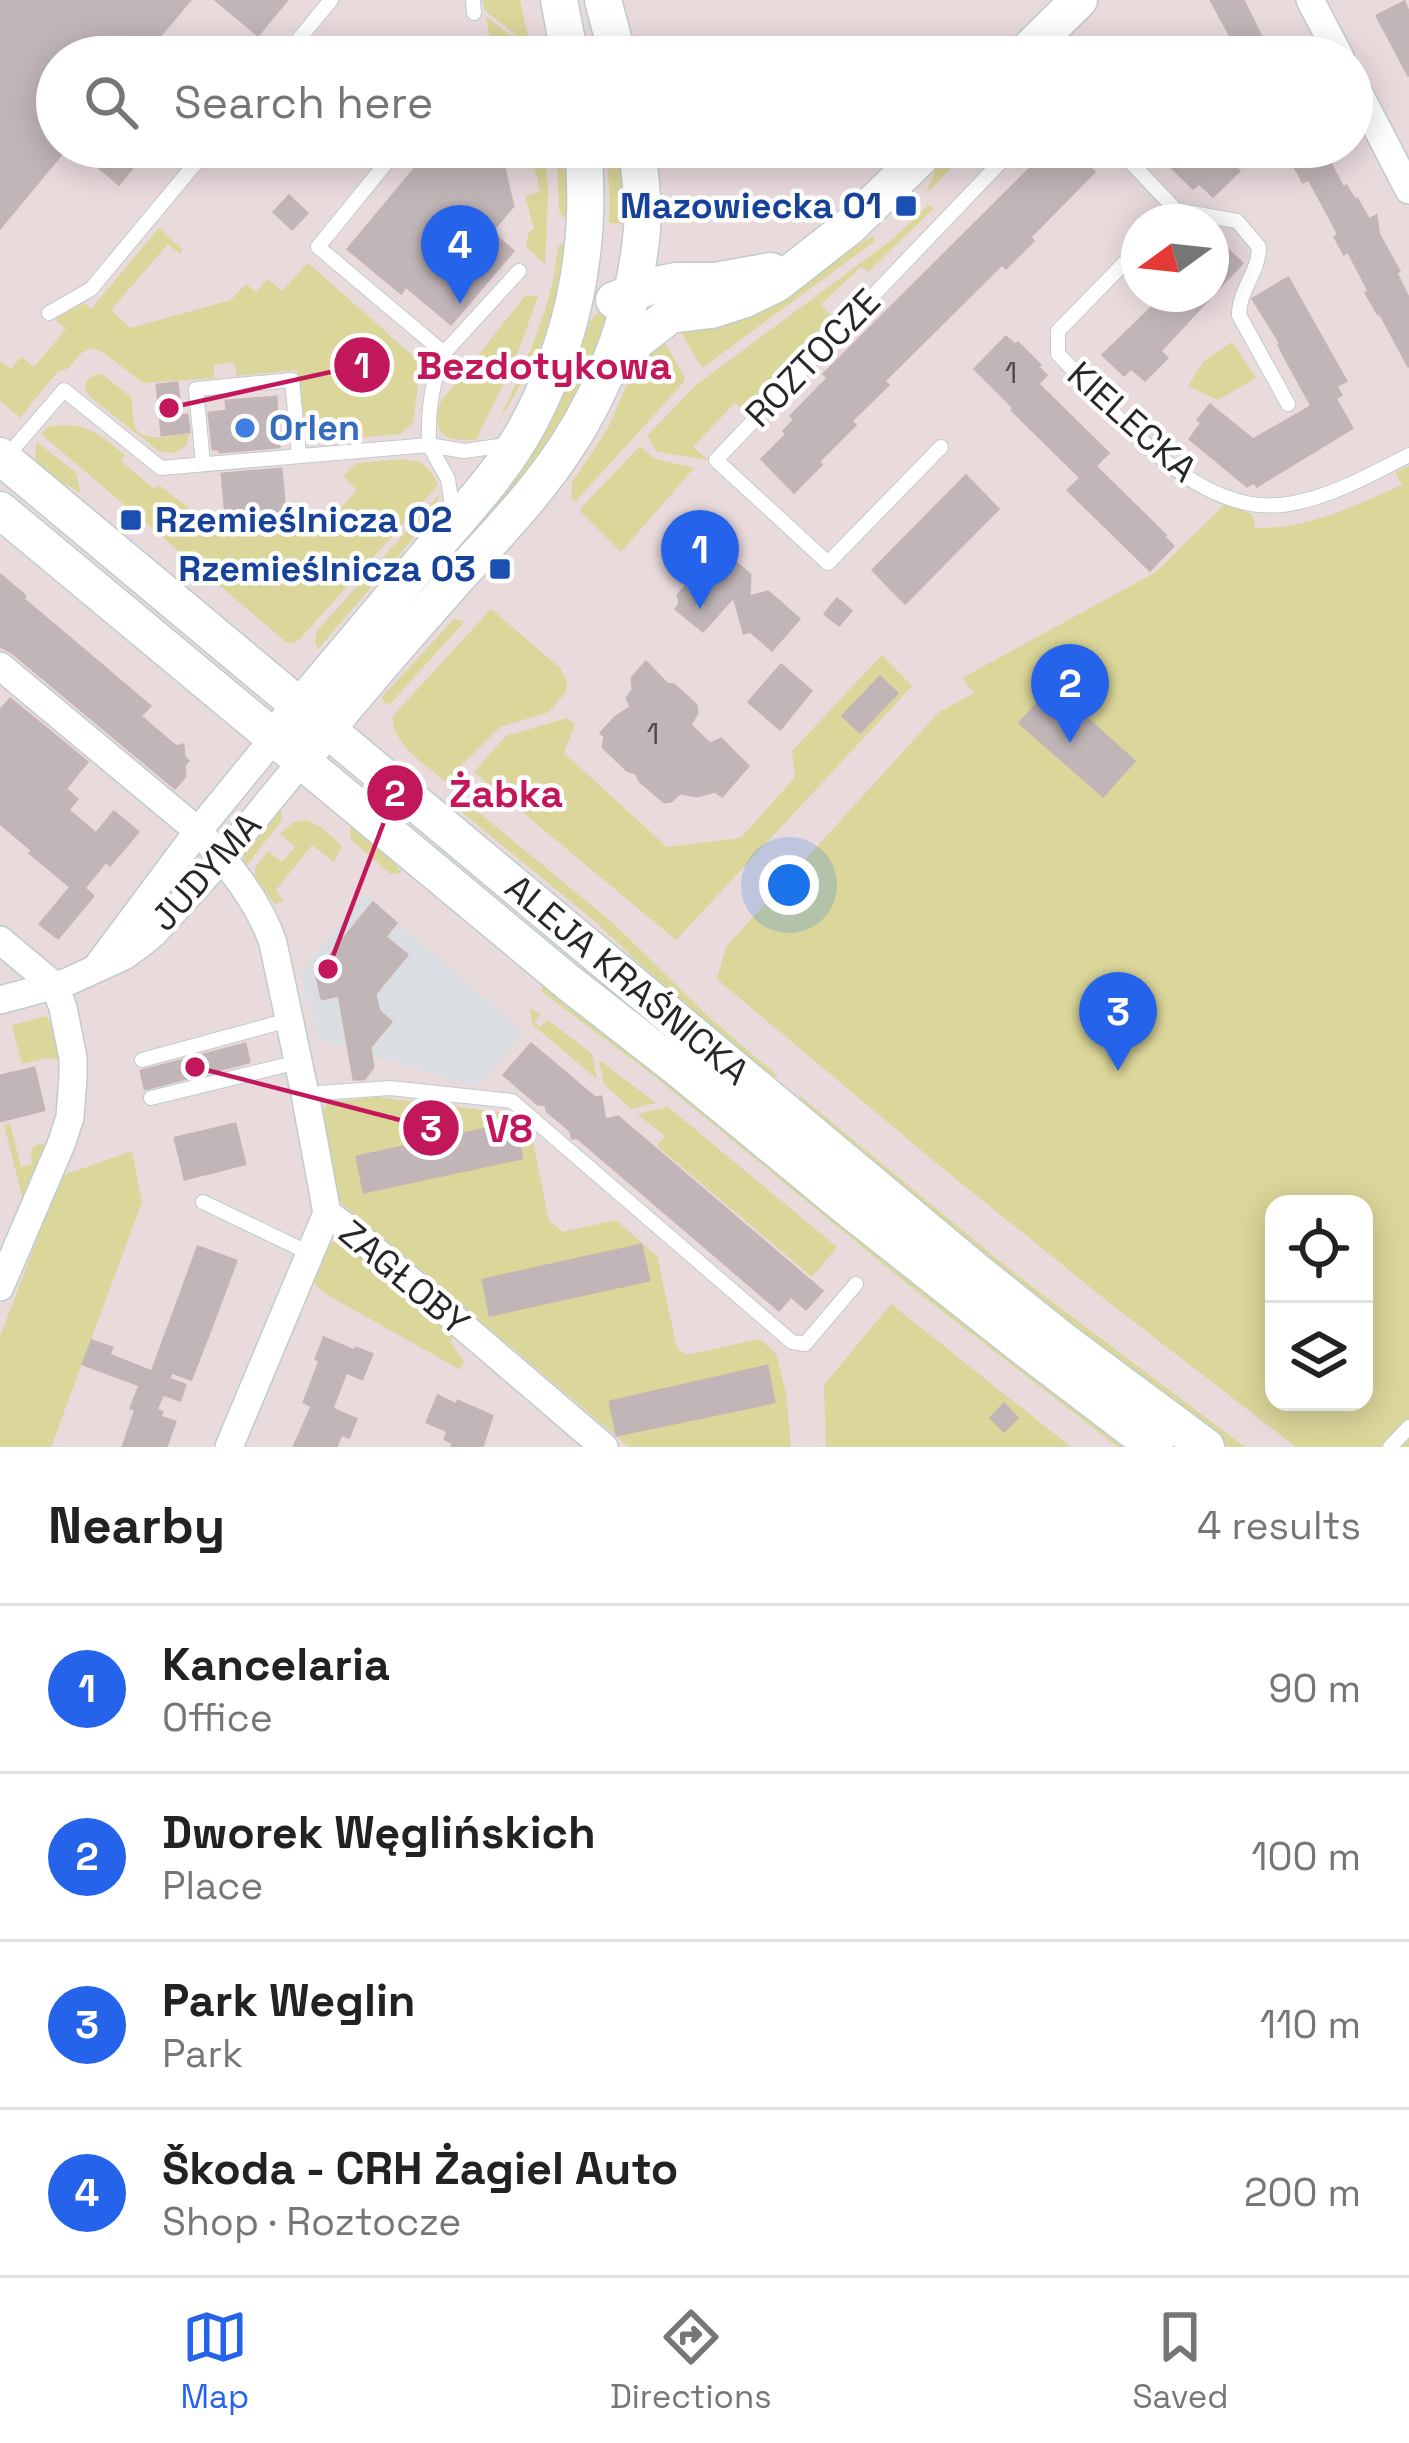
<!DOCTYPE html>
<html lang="en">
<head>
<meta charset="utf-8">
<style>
	:root { --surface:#fff; --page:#f6f6f6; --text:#222; --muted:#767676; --line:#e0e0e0; --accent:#2563eb }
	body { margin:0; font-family:"Space Grotesk",sans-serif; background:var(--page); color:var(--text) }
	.controls { position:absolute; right:36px; bottom:36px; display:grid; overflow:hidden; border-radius:24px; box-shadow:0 6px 30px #0003 }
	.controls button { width:108px; height:108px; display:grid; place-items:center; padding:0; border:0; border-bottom:3px solid var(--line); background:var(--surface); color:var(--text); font:60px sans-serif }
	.compass { position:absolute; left:1121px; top:204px; width:108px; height:108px; border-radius:50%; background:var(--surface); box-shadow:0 6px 30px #0003; rotate:255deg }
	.you { position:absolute; left:789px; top:885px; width:42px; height:42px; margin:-30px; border:9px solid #fff; border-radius:50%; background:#1a73e8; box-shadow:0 0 0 18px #1a73e833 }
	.badge { display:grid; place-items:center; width:78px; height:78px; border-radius:50%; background:var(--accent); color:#fff; font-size:39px; font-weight:700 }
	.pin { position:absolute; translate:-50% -99px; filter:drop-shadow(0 3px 6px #0008) }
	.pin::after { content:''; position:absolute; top:63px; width:42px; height:36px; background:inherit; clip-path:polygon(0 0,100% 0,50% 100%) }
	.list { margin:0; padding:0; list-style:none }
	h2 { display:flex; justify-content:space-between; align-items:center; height:156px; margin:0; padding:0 48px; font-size:51px }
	h2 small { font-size:39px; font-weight:400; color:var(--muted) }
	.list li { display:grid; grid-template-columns:78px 1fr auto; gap:36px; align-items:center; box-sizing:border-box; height:168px; padding:0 48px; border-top:3px solid var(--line) }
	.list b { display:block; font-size:45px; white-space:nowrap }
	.list p { margin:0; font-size:39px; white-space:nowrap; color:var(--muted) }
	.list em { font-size:39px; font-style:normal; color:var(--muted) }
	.icon { flex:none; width:66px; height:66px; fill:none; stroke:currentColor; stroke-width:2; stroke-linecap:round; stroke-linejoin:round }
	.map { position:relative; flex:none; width:1409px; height:1447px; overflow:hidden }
	.search { position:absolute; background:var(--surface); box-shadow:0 6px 30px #0003; left:36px; right:36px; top:36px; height:132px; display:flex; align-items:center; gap:30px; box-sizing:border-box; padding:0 42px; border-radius:66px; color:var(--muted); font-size:45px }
	.sheet { height:828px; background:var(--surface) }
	nav { display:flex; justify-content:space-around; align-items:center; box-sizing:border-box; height:168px; border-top:3px solid var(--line); background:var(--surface); font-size:33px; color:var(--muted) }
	nav a { display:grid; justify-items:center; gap:6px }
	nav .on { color:var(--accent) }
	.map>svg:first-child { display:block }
</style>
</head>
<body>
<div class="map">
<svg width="1409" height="1447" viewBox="0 0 1409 1447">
	<rect width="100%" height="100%" fill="#e9dadc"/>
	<!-- industrial -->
	<polygon fill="#dadee2" points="365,894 524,1033 477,1088 319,1039 300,973"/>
	<!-- green -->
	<g fill="#dbd69a" fill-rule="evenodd">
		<polygon points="483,0 520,0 530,46 484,10"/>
		<polygon points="486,16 531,52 531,57 509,57 507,48 492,50"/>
		<polygon points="530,147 544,147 548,188 545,264 526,247 529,232 534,229 525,196 540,192"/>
		<polygon points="556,147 567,147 571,218 563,217 559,210"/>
		<polygon points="605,147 616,147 625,191 626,224 609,223 609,185"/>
		<polygon points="954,147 971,147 926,194 936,168"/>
		<polygon points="928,205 933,209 868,272 861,267 821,304 831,316 743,410 735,403 693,447 708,460 657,452 647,436 695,386 894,238"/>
		<polygon points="159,228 183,250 180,254 168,244 111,310 130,328 231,300 246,284 256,292 268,279 282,291 308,263 421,363 413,422 401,434 343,439 341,421 303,425 297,370 237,376 234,362 214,365 214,378 143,383 104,353 91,348 80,354 69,368 57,372 20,418 0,401 0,361 11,369 21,357 34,367 66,329 55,319 84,303 91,309"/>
		<polygon points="872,236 875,241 702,368 678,327 820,270"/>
		<path d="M 562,243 L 569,243 C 561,317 535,362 497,424 C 524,366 552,311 558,247 Z"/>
		<path d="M 525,296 L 538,296 L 516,358 L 476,440 C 444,441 432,436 440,403 Z"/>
		<polygon points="611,308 574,409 511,496 345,675 586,325 600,310"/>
		<polygon points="660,335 685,377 684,382 575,502 571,498 572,483 608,428 638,359"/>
		<polygon points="1232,342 1256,378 1218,400 1188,386 1204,361"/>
		<path d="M 102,374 L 131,397 C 133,405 132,423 136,429 C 146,443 176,435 189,434 L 187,445 L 174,453 L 159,451 L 90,397 L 85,390 C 85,380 91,375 102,374 Z"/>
		<path d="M 60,425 C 90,424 102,437 125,455 L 121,461 L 154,489 L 159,485 L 213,527 L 221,530 L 232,533 L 300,528 L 312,513 L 327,525 L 357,490 L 343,476 L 357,463 L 403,459 L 420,462 L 431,472 L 438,485 L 299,640 L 292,643 L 285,641 L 41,434 L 48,427 Z"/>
		<polygon points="37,442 76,473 81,494 37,466 35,455"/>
		<polygon points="640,446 655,459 694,468 621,552 581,512 581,508"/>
		<path d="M 1409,466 L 1409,1447 L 1296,1447 L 1106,1300 L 935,1162 L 717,979 L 726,947 L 938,713 L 974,693 L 962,678 L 1156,572 L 1225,504 L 1252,514 L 1255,528 C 1309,529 1354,506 1402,485 L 1395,472 ZM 1274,1204 L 1364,1204 L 1364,1402 L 1274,1402 Z"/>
		<polygon points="439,495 436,512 318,649 315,642 317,631"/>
		<path d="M 491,609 L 560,668 L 567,681 L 566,692 L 549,712 L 500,727 L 445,782 C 426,764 391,744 393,716 Z"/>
		<polygon points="454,619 464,622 390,704 384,703 382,697"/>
		<polygon points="882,655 912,686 676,940 474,772 506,736 567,718 575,724 564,753 667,847 741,838 795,777 792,751"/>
		<polygon points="454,792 614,924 711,1019 778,1076 770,1078 692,1014 597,923 447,800"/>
		<polygon points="276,809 281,812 282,820 244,869 243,853"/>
		<polygon points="307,820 322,828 342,846 334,862 312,845 276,890 283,902 275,904 255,877 255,868 268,851 282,862 295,847 280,834 294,822"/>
		<polygon points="355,822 401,871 398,874 391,874 351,840 350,826"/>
		<polygon points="542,981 1135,1447 1118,1447 906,1283 654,1076 542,992"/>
		<polygon points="529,1008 541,1014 534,1022 540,1027 548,1020 592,1054 597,1079 533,1025"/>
		<polygon points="47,1016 49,1022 57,1020 65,1061 48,1058 22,1064 12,1025"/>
		<polygon points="599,1060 656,1103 631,1109 604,1084"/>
		<polygon points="799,1095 1018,1276 1245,1447 1228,1447 1162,1399 801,1107"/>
		<polygon points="376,1097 507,1113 531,1131 549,1221 563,1232 616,1220 657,1256 677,1348 687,1355 759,1339 776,1353 786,1393 791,1447 629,1447 339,1201 320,1115 329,1102"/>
		<polygon points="668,1107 837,1247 812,1277 657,1146 665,1136 637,1114"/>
		<polygon points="10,1123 21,1167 32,1164 31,1150 36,1145 47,1143 23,1200 4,1125"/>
		<polygon points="132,1151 142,1202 51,1447 0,1447 0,1337 61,1176"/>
		<polygon points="336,1240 353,1244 456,1332 450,1342 464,1361 459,1369 324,1293 312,1282 324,1247"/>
		<polygon points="891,1304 1071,1447 826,1447 824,1385"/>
	</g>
	<!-- building -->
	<g fill="#c1b6b7" stroke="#c4b4b6" stroke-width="3">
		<polygon points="0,0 190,0 142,57 57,57 57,147 67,147 0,228"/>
		<polygon points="216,0 287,0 258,35"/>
		<polygon points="1211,0 1243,0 1271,57 1242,57"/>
		<polygon points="1404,2 1409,13 1409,76 1377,16"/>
		<polygon points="75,147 149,147 119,184"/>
		<polygon points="433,147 499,147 513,206 491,232 513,251 451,324 406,286 401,293 348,249"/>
		<polygon points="1052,147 1069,147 1094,172 1030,237 1033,241 1006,268 1002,264 884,381 888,385 851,421 855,425 818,462 821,465 794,492 762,459 787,434 784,431 795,419 791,416 828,378 824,374"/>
		<polygon points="1151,147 1215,147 1239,171 1213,196 1199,183 1193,188"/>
		<polygon points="1289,147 1322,147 1343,188 1346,186 1355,200 1357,199 1369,220 1376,216 1379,235 1399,271 1396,273 1409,299 1409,367 1380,313 1378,314 1366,293 1369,291 1348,251 1344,254 1335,237 1339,235 1309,179 1303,182 1295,167 1299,164"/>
		<polygon points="289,196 307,213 292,229 274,212"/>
		<polygon points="1211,234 1242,263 1160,351 1167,358 1145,380 1131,368 1124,375 1103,355 1166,294 1211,294"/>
		<polygon points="1288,278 1346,381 1336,386 1341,395 1335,398 1352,428 1257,486 1254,482 1247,486 1190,439 1202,423 1198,420 1210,405 1253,440 1312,406 1286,359 1279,345 1281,344 1253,299"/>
		<polygon points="1006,337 1015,345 1018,343 1040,365 1038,367 1046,375 1038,384 1108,453 1095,466 1165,535 1163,536 1173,546 1150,570 1068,490 1081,478 1012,410 1014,408 975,369"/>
		<polygon points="177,383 181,416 187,415 189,432 162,435 157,385"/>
		<polygon points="276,397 279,447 220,452 219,449 213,449 209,413 227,411 226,401"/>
		<polygon points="281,469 285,512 226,517 222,474"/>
		<polygon points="966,476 998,509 905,603 873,570"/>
		<polygon points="720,549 750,575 749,597 768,592 799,619 772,650 748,629 748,632 744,633 734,596 703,631 676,609 680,604 678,595"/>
		<polygon points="0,575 25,596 23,599 150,706 140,716 176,747 183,745 184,757 188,761 184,765 185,776 175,788 12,652 0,646"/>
		<polygon points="837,599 851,611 839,625 825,614"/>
		<polygon points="646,662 667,684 674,685 696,705 697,713 690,725 710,744 721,739 748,766 722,796 715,791 697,796 680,793 671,801 664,802 640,781 636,773 628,771 603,747 605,736 601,733 615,718 631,707 627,698 633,690 632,678"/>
		<polygon points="781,665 811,691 780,729 749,702"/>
		<polygon points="880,677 897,693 860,732 843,716"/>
		<polygon points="1050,689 1056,693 1070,693 1071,704 1134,761 1103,796 1020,723"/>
		<polygon points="10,699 87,762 65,789 77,799 68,810 96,834 114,812 138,832 110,865 106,861 84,888 93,896 58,938 40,924 71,887 30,853 32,850 0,823 0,711"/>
		<polygon points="373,903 396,923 385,937 407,955 375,994 379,1011 391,1022 370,1047 373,1067 364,1079 354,1079 339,995 322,999 316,973"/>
		<polygon points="245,1044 249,1062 145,1089 141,1071"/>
		<polygon points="531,1044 595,1098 601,1097 605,1120 618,1117 822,1291 806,1309 791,1296 779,1310 578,1138 572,1138 571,1131 547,1111 546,1105 538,1104 504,1075"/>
		<polygon points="34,1068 44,1110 0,1121 0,1076"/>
		<polygon points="514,1123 522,1158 364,1192 357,1157"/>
		<polygon points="235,1124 245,1164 185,1179 175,1138"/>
		<polygon points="641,1245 649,1280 490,1315 483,1280"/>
		<polygon points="198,1247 236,1261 211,1328 191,1379 171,1372 169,1379 185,1385 180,1400 163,1394 156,1410 162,1412 160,1417 175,1422 166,1447 123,1447 136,1409 131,1408 140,1385 83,1364 92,1341 112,1348 109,1355 152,1372"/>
		<polygon points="324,1338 354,1351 356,1348 372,1354 362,1379 346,1372 332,1409 356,1419 349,1437 341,1434 336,1447 294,1447 312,1406 304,1402 320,1361 316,1359"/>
		<polygon points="767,1366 774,1402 617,1435 610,1402"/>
		<polygon points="438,1396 457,1405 458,1401 492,1416 482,1447 452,1447 453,1443 445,1439 448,1431 427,1422"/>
		<polygon points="1004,1404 1017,1418 1004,1431 991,1418"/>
	</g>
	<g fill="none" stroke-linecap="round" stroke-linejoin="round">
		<defs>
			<g id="lane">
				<polyline points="473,0 474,13"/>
				<polyline points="284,57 331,0"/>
				<polyline points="1116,147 1176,210"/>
				<path d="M 1176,210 L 1237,221 L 1259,247 C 1259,272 1239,290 1239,315 L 1288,404"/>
				<path d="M 1139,248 L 1058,331 L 1058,354 C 1116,413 1196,520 1289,504 C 1331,497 1372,474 1409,455"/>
				<polyline points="49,313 91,289 209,147"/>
				<polyline points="444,353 519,271"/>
				<polyline points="941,447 828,563 716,460 1015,147"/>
				<path d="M 7,456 L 64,390 L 161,468 L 429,445 C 428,411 431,385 444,353 L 318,247 L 399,147"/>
				<polyline points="203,464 196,389 292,380 299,455"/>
				<polyline points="453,514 448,479 429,445 464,451 506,445"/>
				<polyline points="142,1060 289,1020"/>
				<polyline points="305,1094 390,1088 512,1101 792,1342 805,1344 856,1284"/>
				<polyline points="151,1098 298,1062"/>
				<polyline points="203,1202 309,1253"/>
				<polyline points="1390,1447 1409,1427"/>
			</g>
			<g id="street">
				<polyline points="1310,0 1340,57"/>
				<polyline points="1352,80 1409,190"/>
				<path d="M 0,666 L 198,831 C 228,863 259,901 273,943 L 305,1094 L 327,1213 L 359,1237 L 604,1447"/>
				<polyline points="0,940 55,986 63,1008 73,1058 73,1077 70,1117 62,1142 0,1287"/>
				<polyline points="99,964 198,831 274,738"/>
				<polyline points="0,1000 67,982 124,956 138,946 154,933 223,857 302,761"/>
				<polyline points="229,1447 327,1213"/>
			</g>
			<g id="secondary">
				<polyline points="559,0 570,57"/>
				<polyline points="603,0 618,57"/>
				<polyline points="1021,57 1079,0"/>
				<polyline points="614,300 651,286 676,281 715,281 771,271"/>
				<polyline points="612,369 638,340 670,315 711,310 745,299 776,284 849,227 931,147"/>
				<polyline points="0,456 976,1271 1066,1343 1206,1447"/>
				<polyline points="0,510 569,983 678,1068 843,1204 1021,1345 1155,1447"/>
				<path d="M 284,726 C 333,667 382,609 431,551 C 466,510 505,469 530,421 C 575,335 592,242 583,147"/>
				<path d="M 311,748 C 358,691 406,635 455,580 C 494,537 536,494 567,446 C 609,382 635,306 642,230 C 644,203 640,174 637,147"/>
			</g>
		</defs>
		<!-- lane casing -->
		<use href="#lane" stroke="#becccd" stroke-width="16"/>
		<!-- street casing -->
		<use href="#street" stroke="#becccd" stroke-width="30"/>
		<!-- secondary casing -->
		<use href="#secondary" stroke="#becccd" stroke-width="39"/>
		<!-- lane -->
		<use href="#lane" stroke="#fff" stroke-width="14"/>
		<!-- street -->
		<use href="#street" stroke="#fff" stroke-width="27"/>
		<!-- secondary -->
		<use href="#secondary" stroke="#fff" stroke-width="36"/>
	</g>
	<!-- markers -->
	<g fill="#1a4fb4" stroke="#fff" stroke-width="4.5">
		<rect x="894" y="194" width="24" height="24" rx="6"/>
		<rect x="119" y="508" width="24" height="24" rx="6"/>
		<rect x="488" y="557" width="24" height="24" rx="6"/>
	</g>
	<circle fill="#3f7fe0" stroke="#fff" stroke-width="4.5" cx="245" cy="428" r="12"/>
	<g text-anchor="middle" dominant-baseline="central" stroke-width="9" stroke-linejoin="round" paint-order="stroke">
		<!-- number labels -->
		<g font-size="30" fill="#4e4b4b">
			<text x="1011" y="372">1</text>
			<text x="653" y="733">1</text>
		</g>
		<!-- transit labels -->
		<g font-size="36" font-weight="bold" fill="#164399" stroke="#fff" text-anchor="end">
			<text x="882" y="206">Mazowiecka 01</text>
			<text x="155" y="520" text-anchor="start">Rzemieślnicza 02</text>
			<text x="476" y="569">Rzemieślnicza 03</text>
		</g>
		<!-- street labels -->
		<g font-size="36" fill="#272727" stroke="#fff">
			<text transform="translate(813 358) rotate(-46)">ROZTOCZE</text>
			<text transform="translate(1132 422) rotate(42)">KIELECKA</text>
			<text transform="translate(206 872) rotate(-48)">JUDYMA</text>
			<text transform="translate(627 980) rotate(40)">ALEJA KRAŚNICKA</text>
			<text transform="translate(404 1278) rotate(40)">ZAGŁOBY</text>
		</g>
		<!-- shop labels -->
		<g font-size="36" font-weight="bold" fill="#366cbe" stroke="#fff" text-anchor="start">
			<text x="269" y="428">Orlen</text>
		</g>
	</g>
	<!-- callouts -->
	<path fill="none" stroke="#c2185b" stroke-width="4.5" d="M169 408L362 365M328 969L395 793M195 1067L431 1128"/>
	<g fill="#c2185b" stroke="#fff" stroke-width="4.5">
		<circle cx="169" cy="408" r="12"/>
		<circle cx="328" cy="969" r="12"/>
		<circle cx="195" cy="1067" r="12"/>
		<circle cx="362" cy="365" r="30"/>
		<circle cx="395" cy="793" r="30"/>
		<circle cx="431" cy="1128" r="30"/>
	</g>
	<g font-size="36" text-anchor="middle" font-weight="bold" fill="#fff">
		<text x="362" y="378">1</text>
		<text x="395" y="806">2</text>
		<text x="431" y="1141">3</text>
	</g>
	<g font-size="39" text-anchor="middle" font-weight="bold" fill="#c2185b" stroke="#fff" stroke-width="9" stroke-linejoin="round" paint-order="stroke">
		<text x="544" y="379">Bezdotykowa</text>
		<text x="506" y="807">Żabka</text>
		<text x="509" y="1142">V8</text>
	</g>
</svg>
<div class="controls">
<button><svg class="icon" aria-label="locate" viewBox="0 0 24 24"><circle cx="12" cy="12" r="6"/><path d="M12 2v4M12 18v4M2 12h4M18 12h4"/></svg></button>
<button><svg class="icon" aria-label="layers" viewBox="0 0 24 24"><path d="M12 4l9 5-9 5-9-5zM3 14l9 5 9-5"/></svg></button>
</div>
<svg class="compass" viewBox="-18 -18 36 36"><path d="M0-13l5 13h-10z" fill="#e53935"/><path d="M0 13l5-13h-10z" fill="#767676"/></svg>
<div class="you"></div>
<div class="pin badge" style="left:700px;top:609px">1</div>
<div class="pin badge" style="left:1070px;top:743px">2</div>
<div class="pin badge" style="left:1118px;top:1071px">3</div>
<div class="pin badge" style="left:460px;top:304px">4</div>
<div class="search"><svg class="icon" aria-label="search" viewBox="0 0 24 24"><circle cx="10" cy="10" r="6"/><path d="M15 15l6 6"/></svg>Search here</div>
</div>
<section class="sheet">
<h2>Nearby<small>4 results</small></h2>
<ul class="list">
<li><span class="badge">1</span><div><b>Kancelaria</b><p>Office</p></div><em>90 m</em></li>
<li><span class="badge">2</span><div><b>Dworek Węglińskich</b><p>Place</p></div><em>100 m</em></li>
<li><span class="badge">3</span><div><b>Park Weglin</b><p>Park</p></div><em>110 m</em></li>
<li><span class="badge">4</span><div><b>Škoda - CRH Żagiel Auto</b><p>Shop · Roztocze</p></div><em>200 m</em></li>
</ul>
</section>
<nav>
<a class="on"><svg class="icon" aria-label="map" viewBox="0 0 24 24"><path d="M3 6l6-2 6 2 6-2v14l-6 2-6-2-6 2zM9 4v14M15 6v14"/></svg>Map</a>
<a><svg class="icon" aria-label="directions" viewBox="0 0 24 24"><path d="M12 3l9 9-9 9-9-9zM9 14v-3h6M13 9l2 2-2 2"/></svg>Directions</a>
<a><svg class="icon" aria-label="saved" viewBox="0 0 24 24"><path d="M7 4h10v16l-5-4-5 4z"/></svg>Saved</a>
</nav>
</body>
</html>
